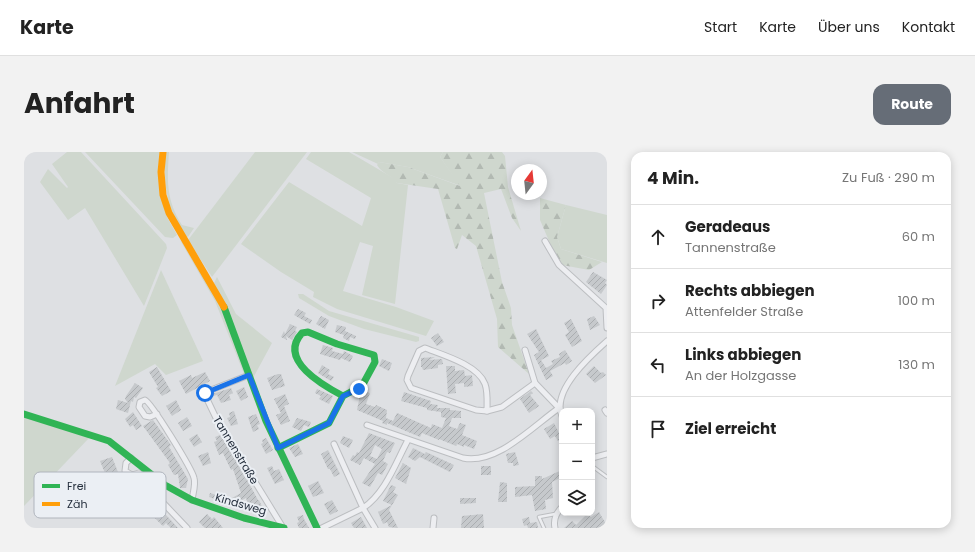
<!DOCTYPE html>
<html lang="de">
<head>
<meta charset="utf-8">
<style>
	:root { --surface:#fff; --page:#f2f2f2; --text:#222; --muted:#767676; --line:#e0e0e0; --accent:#666d77 }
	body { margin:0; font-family:Poppins,sans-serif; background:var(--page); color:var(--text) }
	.controls { position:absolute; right:12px; bottom:12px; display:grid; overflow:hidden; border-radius:8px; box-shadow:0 2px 10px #0003 }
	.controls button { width:36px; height:36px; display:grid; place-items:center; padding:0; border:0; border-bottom:1px solid var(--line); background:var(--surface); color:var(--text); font:20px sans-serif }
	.compass { position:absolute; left:487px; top:12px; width:36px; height:36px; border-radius:50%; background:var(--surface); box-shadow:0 2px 10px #0003; rotate:15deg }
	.stop { position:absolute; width:12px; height:12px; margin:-9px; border:3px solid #1a73e8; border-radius:50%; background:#fff }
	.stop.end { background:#1a73e8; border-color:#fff; box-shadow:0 1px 4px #0008 }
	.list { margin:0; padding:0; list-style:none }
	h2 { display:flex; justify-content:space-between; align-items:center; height:52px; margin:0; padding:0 16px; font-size:17px }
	h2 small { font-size:13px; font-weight:400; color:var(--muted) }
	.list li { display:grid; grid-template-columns:26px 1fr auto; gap:12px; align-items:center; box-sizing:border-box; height:64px; padding:0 16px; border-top:1px solid var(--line) }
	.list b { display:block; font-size:15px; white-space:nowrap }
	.list p { margin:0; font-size:13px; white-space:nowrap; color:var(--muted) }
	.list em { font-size:13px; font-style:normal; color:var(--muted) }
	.icon { flex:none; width:22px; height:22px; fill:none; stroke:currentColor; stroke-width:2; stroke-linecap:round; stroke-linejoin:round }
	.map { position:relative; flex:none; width:583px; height:376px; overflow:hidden; border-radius:12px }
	header { display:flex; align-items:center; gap:24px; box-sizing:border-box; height:56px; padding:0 20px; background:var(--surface); border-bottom:1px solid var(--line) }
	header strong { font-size:19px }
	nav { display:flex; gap:22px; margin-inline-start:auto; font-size:14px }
	.intro { display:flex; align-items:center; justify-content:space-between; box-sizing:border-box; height:96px; padding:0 24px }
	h1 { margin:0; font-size:28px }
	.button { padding:10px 18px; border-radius:12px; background:var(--accent); color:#fff; font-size:14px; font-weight:700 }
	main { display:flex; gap:24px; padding:0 24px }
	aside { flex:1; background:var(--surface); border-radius:12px; box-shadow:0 2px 10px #0003 }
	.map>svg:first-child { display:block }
</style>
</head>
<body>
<header>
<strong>Karte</strong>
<nav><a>Start</a><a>Karte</a><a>Über uns</a><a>Kontakt</a></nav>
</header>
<div class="intro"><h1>Anfahrt</h1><a class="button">Route</a></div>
<main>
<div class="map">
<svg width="583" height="376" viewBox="0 0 583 376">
	<defs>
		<pattern id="forest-firs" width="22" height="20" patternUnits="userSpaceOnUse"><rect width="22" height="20" fill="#cfd7ce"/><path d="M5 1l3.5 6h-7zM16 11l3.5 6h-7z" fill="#b2b9b2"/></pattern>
		<pattern id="building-hatch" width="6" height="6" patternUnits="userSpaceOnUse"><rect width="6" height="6" fill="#c6c9cc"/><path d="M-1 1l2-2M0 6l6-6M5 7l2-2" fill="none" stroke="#aaadb0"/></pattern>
	</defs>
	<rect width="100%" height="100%" fill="#dee0e3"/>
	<!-- grass -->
	<g fill="#cfd7ce">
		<polygon points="43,0 57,0 142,92 143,96 120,154 61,56 44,68 16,30 24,17 43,36 44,35 28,12"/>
		<polygon points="61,0 136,0 143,65 153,83 149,86 141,85"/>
		<path d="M 141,0 L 145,0 C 143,29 142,48 158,73 L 170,76 L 164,85 L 160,83 C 142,51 140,37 141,0 Z"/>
		<polygon points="231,0 283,0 188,125 164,88"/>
		<polygon points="287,0 325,0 371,27 373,31 384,33 371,152 338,143 349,94 336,90 319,139 372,155 410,169 402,184 313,157 289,145 290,140 257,120 217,92 265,30 338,74 347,46 282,7"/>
		<polygon points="328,0 419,0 416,5 437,34 384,15 355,10 354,12"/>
		<polygon points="542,53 583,63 583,111 537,97 533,85"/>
		<polygon points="156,88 158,90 193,148 204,171 221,221 220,222 191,149"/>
		<polygon points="137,118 179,209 142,223 131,212 91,234"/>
		<polygon points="193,125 212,162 248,191 229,226 190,131"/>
		<polygon points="274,142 279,142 305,159 395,185 395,189 392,190 340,177 305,164 275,146"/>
		<polygon points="0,264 66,285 0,354"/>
	</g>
	<!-- forest -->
	<g fill="url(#forest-firs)">
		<path d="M 419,0 L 478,0 L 481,4 L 484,35 L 497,79 L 488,66 L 477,37 L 460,41 L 478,130 L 487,156 L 488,173 L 505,222 L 474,195 L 473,167 L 452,94 L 438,83 L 433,97 L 431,96 L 414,37 L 373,31 C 368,23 358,22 353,13 L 355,10 L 384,15 L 436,34 L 416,5 Z"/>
		<polygon points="516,46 542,53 533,85 537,97 578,110 565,118 538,113 528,96 516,68"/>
	</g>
	<!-- building -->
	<g fill="url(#building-hatch)" fill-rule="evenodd">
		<polygon points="569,120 583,128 581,131 583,133 577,142 562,130"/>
		<polygon points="274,157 282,161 280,164 288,168 286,172 270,163"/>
		<polygon points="297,164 305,168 301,177 292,172"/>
		<polygon points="570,164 576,173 566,178 563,167"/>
		<polygon points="547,167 558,189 548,195 541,183 545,180 540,171"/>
		<polygon points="266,172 273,175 271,179 273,180 268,188 262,184 263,188 257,185 260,179 261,182"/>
		<polygon points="313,173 322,175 321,179 332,184 331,187 326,185 325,189 319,186 320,183 311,180"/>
		<polygon points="512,177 525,204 517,208 522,216 529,212 527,209 536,205 535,202 541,198 548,209 542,213 541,211 526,219 529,224 522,228 510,203 515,200 503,182"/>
		<polygon points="414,181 420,190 413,194 407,186"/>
		<polygon points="299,193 309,196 308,199 319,202 320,199 329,204 326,210 317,206 316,208 296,202"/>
		<polygon points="411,205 405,208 418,207 419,212 414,213 414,216 399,218 398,215 397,215 397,206"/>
		<polygon points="358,207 368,211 365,219 355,214"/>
		<polygon points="298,213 306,218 304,222 310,225 307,229 294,221"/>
		<polygon points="422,214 431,214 431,219 440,218 441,224 448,223 449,234 440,235 440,231 431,232 432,241 424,242"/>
		<polygon points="570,214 577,221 579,220 582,223 571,231 562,222"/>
		<polygon points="133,215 147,239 138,244 132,236 134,235 125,220"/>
		<polygon points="181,220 186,229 162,242 155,229 167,223 168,226"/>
		<polygon points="254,222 257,222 261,234 248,238 243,226"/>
		<polygon points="111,231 119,236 112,246 110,245 109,250 107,249 104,261 92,257 94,248 104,251 101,247 102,244"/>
		<polygon points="220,235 224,245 217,249 212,239"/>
		<polygon points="207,236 209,241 205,243 207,248 197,251 193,243 189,244 188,242"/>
		<polygon points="293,237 309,244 305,252 295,247 297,244 291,241"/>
		<polygon points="341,239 346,241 342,252 351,255 352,253 363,258 362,266 369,269 373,261 407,276 408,272 418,276 422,266 417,265 417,260 403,258 403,256 377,249 380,240 407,249 406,252 414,253 413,256 426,256 426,258 437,259 437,266 428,266 425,274 433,277 436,271 442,273 438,283 453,289 450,297 440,293 440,295 433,292 432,294 415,287 415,288 398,281 396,285 363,271 363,273 358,271 359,269 333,258 336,243 339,244"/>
		<polygon points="507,239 509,241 506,243 515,254 505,261 496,247"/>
		<polygon points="261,242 265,252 260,254 266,269 257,273 252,263 257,261 250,247"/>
		<polygon points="152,248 157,258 148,264 142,254"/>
		<polygon points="210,259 214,272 207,274 203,266 206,265 205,261"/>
		<polygon points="109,260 118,274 112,278 109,273 106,275 101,267"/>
		<polygon points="232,262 236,272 233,273 235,277 229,280 224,265"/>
		<polygon points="163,265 168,274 159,279 154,271"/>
		<polygon points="273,266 287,270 285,275 280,273 277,279 268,275"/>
		<polygon points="129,268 147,293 145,295 164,327 162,336 156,336 154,322 150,323 144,313 146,311 119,274"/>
		<polygon points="530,271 535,281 538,280 538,287 534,289 531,284 526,287 520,277"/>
		<path d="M 345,281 L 371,291 L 366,301 L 363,300 L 359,309 L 364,312 L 358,323 L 354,321 L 346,335 L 338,331 L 351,312 L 340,306 L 336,313 L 326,308 L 329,303 L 331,304 L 333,300 L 335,301 ZM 351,293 L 358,297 L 353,307 L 346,304 Z"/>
		<polygon points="173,282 178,290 170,295 165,287"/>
		<polygon points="196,283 204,294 209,305 210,304 221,326 222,326 234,348 235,348 239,357 231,360 227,351 224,352 222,346 209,353 185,345 186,341 199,345 200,343 208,346 217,341 209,317 207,318 199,301 195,303 190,290 193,289 191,285"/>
		<polygon points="319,284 329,288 325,296 316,291"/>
		<polygon points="242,286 249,298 242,302 237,292 239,291 238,288"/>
		<polygon points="274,292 279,302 271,305 265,296"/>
		<polygon points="389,296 401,302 402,300 430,313 426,320 396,305 391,309 384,305"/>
		<polygon points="304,298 316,322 310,325 306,317 304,317 297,302"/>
		<polygon points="184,300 187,311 179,314 174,304"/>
		<polygon points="491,300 495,313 489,314 489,311 484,311 482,302"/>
		<polygon points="88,305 96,325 97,324 104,331 109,327 154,376 147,376 142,371 139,374 116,352 103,335 99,339 87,327 88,326 86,320 81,321 76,309"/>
		<polygon points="379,311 387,316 382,332 371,326"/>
		<polygon points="248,314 250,319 255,317 260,328 251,332 243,316"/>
		<rect x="457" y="314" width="10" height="9"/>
		<polygon points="538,318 538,325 528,330 529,346 521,348 522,357 511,359 508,343 491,345 491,335 511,334 511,324 518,324 518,327"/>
		<polygon points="294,329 300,341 289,345 284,334"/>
		<polygon points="476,330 483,331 483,350 474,350"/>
		<polygon points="367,333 372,335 369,340 374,343 368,353 359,349"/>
		<polygon points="436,346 452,346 452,351 436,352"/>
		<polygon points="308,348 314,359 306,363 300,352"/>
		<polygon points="368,353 365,358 374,376 365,375 363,370 359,372 354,360"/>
		<polygon points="575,360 582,372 575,376 540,376 548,369 552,373 563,362 567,365"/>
		<polygon points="183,362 188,367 190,365 199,376 181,376 175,370"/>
		<polygon points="459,362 460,376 437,376 438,364"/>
		<polygon points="279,363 280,367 285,376 275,376 273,371 275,370 273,365"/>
		<polygon points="337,365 343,376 330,376 327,371"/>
		<polygon points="505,365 506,371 513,370 514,376 504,376 503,373 500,374 498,367"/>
	</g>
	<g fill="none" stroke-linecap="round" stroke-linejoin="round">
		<defs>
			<g id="lane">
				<polyline points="568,314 583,325"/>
				<polyline points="520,376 515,365 531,362"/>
			</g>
			<g id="street">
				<polyline points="521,89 535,113 582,156 583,176"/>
				<path d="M 401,196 C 419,203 454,213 461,232 C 464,240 463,250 463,259 L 452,258 L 387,236 L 383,228 L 384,224 L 395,199 Z"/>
				<polyline points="225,223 182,240 181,243 193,268 258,374"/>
				<polyline points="581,258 583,261"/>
				<polyline points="463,259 478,255 511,231"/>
				<path d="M 133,262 L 126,265 L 121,264 L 115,255 L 116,250 L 121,248 C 127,250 168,317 170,326 C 172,332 169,341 168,348"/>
				<path d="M 538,264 C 527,239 566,204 583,189"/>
				<path d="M 343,273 L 439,306 C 473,313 509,274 535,256 L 511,231 L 501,198"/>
				<polyline points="107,306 102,311 101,319 108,323 115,321 126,337 163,376"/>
				<polyline points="568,306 583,302"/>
				<polyline points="298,376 339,356 310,292"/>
				<path d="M 351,376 L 339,356 C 361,342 372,310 384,288"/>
				<polyline points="409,376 410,366"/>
				<path d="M 531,376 C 529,367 532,361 538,355"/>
			</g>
		</defs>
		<!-- lane casing -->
		<use href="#lane" stroke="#bcbec1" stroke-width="4.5"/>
		<!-- street casing -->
		<use href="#street" stroke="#bcbec1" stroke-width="7"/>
		<!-- lane -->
		<use href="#lane" stroke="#edeef1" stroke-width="2.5"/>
		<!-- street -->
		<use href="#street" stroke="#edeef1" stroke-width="5"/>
		<!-- fast -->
		<g stroke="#30b455" stroke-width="7">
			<polyline points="200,155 242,269 293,376"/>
			<polyline points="0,262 85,289 141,333 168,348 220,366 260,376"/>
			<path d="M 254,296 L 305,271 L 319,244 C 300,234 253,208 278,181 L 284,180 L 313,192 L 350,203 L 351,210 L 338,234 L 319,244"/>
		</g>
		<!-- slow -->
		<polyline stroke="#ff9f0a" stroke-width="7" points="139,0 137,20 139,43 145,61 200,155"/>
	</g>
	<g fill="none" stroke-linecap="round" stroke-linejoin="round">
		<!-- route -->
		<polyline stroke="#1a73e8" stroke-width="5" points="181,241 225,223 254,296 305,271 319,244 335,237"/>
	</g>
	<g text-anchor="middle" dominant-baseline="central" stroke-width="4" stroke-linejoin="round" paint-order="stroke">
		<!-- street labels -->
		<g font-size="11" fill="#252f3d" stroke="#ebeff4">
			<text transform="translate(212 298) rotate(59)">Tannenstraße</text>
			<text transform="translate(217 352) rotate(16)">Kindsweg</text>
		</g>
	</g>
	<!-- legend -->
	<rect x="10" y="320" width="132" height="46" rx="6" fill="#ebeff4" stroke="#b0b5bd" stroke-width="1"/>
	<rect x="18" y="332" width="18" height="4" fill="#30b455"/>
	<rect x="18" y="350" width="18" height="4" fill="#ff9f0a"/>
	<g font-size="11" fill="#252f3d">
		<text x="43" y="338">Frei</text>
		<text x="43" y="356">Zäh</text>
	</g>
</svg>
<div class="controls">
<button>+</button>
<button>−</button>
<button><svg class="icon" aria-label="layers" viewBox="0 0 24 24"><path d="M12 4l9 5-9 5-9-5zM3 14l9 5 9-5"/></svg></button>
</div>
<svg class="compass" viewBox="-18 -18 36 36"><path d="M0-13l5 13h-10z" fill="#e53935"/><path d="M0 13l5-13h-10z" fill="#767676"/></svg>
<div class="stop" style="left:181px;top:241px"></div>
<div class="stop end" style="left:335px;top:237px"></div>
</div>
<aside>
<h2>4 Min.<small>Zu Fuß · 290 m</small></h2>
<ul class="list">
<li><svg class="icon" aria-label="ahead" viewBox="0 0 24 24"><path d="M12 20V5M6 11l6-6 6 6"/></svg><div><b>Geradeaus</b><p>Tannenstraße</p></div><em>60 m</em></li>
<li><svg class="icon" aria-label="right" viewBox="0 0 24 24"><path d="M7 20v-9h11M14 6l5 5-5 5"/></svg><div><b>Rechts abbiegen</b><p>Attenfelder Straße</p></div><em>100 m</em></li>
<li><svg class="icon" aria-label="left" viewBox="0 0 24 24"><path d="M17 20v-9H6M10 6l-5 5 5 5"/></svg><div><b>Links abbiegen</b><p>An der Holzgasse</p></div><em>130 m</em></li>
<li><svg class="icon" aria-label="arrive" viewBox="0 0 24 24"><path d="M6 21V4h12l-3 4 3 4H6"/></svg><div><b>Ziel erreicht</b></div></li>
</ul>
</aside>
</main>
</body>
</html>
